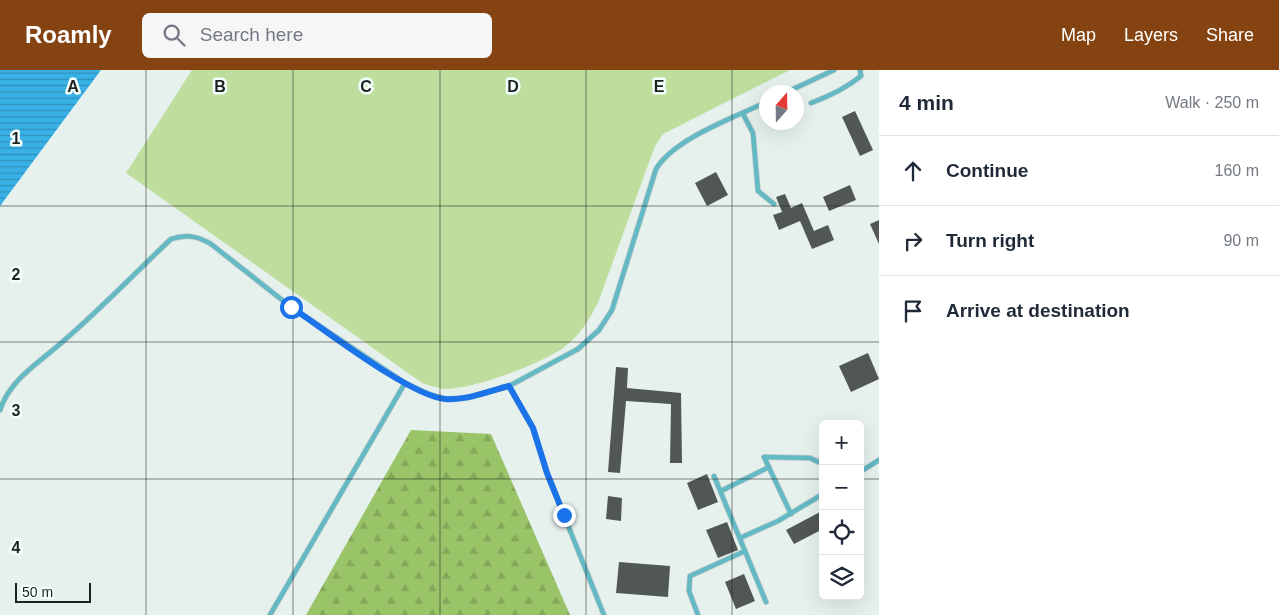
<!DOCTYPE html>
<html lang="en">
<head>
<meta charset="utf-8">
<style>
	:root { --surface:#fff; --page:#f6f6f7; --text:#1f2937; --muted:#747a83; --line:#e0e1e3; --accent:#854311 }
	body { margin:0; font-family:Helvetica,sans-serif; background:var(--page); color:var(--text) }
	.controls { position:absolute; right:15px; bottom:15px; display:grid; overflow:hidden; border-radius:8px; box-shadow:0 5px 20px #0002 }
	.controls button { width:45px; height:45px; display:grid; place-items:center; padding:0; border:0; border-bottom:1px solid var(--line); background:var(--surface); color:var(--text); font:25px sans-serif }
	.compass { position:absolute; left:759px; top:15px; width:45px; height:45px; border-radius:50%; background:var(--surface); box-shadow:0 5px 20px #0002; rotate:20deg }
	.scale { position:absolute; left:15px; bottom:12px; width:76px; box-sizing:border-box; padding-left:5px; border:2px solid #1d2120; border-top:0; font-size:14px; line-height:18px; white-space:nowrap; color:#1d2120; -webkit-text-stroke:4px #f3fffc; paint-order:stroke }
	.stop { position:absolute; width:15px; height:15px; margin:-11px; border:4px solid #1a73e8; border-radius:50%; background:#fff }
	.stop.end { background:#1a73e8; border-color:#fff; box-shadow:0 1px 5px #0008 }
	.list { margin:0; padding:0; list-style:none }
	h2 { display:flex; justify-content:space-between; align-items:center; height:65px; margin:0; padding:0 20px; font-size:21px }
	h2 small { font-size:16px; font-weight:400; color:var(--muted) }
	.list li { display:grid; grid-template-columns:32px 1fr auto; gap:15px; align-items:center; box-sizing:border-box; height:70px; padding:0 20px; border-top:1px solid var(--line) }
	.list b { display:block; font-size:19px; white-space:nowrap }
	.list em { font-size:16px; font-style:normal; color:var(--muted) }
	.icon { flex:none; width:28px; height:28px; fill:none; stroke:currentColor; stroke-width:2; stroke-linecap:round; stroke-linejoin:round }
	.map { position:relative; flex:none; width:879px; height:545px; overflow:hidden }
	header { display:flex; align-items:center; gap:30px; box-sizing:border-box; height:70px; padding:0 25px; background:var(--accent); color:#fff }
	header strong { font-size:24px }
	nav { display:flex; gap:28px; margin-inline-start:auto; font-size:18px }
	.search { width:350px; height:45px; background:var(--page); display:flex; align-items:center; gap:12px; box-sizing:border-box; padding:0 18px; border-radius:8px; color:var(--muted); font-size:19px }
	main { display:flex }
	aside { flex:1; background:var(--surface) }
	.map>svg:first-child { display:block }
</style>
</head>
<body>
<header>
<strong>Roamly</strong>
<div class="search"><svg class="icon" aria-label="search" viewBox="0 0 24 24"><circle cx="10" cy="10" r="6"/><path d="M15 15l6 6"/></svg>Search here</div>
<nav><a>Map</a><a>Layers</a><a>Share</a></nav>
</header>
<main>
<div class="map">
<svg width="879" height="545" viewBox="0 0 879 545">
	<defs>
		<pattern id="forest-firs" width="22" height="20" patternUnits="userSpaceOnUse" patternTransform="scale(1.25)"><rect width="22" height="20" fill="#9ac468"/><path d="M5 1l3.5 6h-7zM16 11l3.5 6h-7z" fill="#84a85a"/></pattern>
		<pattern id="water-rules" width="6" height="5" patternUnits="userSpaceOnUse" patternTransform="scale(1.25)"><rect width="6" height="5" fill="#38b1e6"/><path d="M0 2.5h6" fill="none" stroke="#2f90ba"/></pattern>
	</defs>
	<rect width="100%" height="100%" fill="#e6f1ee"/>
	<!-- grass -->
	<path fill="#bfde9e" d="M 192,0 L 790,0 L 663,64 L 655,76 L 598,233 C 589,250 579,267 563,278 C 538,295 474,319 444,319 C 437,318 429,315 422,313 L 126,103 Z"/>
	<!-- forest -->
	<polygon fill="url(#forest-firs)" points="411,360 491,364 570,545 306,545"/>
	<!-- water -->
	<polygon fill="url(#water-rules)" points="0,0 101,0 0,136"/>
	<!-- building -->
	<g fill="#515853">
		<polygon points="855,41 873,80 860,86 842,47"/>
		<polygon points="716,102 728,125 707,136 695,113"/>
		<polygon points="850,115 856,130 829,141 823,127"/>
		<polygon points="785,124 791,138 802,133 814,161 828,155 834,170 812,179 800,151 779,160 773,145 782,142 776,127"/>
		<polygon points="879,150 879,174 870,154"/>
		<polygon points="868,283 879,309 851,322 839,296"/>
		<polygon points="616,297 628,298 627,318 681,323 682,393 670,393 671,334 626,331 620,403 608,402"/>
		<polygon points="707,404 718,432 698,440 687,413"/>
		<polygon points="608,426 622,428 621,451 606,449"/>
		<polygon points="820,442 823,448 823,459 794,474 786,460"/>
		<polygon points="727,452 738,480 718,488 706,460"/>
		<polygon points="619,492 670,496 668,527 616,523"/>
		<polygon points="744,504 755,531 736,539 725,512"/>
	</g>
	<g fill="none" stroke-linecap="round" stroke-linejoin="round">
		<defs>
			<g id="lane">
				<polyline points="787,22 834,0"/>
				<path d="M 811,33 C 830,26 845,19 861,6 L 860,0"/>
				<polyline points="743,44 753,63 758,121 774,134"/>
				<polyline points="509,316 533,358 547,403 604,545"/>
				<path d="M 0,340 C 10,310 37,294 60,274 C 99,241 134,204 171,169 C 187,164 197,166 211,174 L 291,237 L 405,313 L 428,324 L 445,329 L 466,328 L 509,316 L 578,279 L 599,260 L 612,240 L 656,99 C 675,68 734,48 766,32"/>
				<polyline points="860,402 879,390"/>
				<polyline points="714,406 766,532"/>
				<polyline points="721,421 769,397"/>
				<polyline points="791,444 764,387 810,388 823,394"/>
				<polyline points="740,468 778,451 823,424"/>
				<polyline points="270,545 405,313"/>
				<polyline points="698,545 689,521 690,506 745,481"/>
			</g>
		</defs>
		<!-- lane casing -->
		<use href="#lane" stroke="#c2ccc9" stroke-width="6"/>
		<!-- lane -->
		<use href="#lane" stroke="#63b9c4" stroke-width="4.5"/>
	</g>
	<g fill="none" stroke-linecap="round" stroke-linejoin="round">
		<!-- route -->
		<path stroke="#1a73e8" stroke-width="6" d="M 291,237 C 324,259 410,326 445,329 C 466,331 489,321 509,316 L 533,358 L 547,403 L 564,445"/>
	</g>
	<!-- grid -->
	<path fill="none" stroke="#1d2120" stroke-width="1" stroke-opacity="0.55" d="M 146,0 L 146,545M 293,0 L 293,545M 440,0 L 440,545M 586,0 L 586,545M 732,0 L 732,545M 0,136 L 879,136M 0,272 L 879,272M 0,409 L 823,409M 860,409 L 879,409"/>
	<g font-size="16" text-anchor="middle" font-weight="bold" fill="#1d2120" stroke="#f3fffc" stroke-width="5" stroke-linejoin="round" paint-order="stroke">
		<text x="73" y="22">A</text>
		<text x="220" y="22">B</text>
		<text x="366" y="22">C</text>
		<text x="513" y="22">D</text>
		<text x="659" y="22">E</text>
		<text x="16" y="74">1</text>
		<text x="16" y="210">2</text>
		<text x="16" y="346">3</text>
		<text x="16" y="483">4</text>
	</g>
</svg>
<div class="controls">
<button>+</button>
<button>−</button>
<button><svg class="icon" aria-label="locate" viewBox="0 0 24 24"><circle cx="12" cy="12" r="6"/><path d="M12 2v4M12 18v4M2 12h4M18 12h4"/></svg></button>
<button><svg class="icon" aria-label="layers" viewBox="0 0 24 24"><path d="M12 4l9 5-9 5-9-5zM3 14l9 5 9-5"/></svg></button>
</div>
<svg class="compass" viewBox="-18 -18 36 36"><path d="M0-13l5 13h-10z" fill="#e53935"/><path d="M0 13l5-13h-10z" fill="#747a83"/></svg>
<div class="scale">50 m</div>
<div class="stop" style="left:291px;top:237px"></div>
<div class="stop end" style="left:564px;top:445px"></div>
</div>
<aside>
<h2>4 min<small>Walk · 250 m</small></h2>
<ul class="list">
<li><svg class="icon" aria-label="ahead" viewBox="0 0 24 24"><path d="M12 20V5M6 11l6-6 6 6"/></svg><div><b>Continue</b></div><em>160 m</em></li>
<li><svg class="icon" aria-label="right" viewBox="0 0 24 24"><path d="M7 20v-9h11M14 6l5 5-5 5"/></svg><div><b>Turn right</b></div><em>90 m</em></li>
<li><svg class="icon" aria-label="arrive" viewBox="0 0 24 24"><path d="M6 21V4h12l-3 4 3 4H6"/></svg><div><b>Arrive at destination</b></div></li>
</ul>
</aside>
</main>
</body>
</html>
